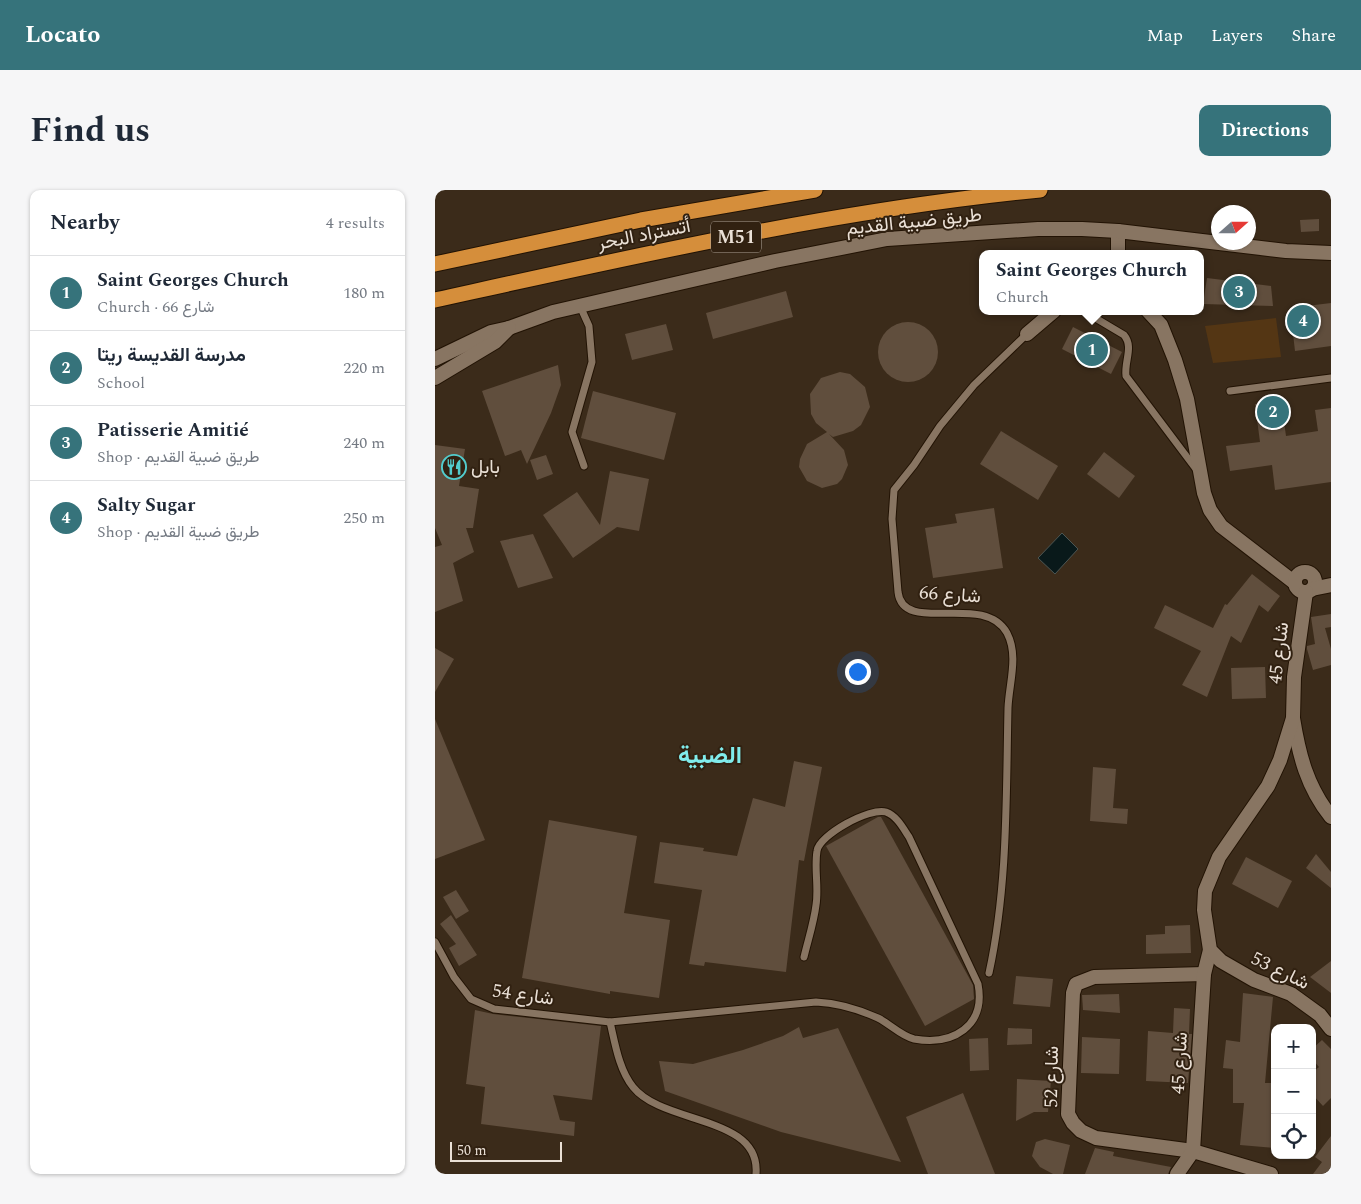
<!DOCTYPE html>
<html lang="en">
<head>
<meta charset="utf-8">
<style>
	:root { --surface:#fff; --page:#f6f6f7; --text:#1f2937; --muted:#747a83; --line:#e0e1e3; --accent:#36737b }
	body { margin:0; font-family:Spectral,Vazirmatn,serif; background:var(--page); color:var(--text) }
	.controls { position:absolute; right:15px; bottom:15px; display:grid; overflow:hidden; border-radius:10px; box-shadow:0 1px 4px #0004 }
	.controls button { width:45px; height:45px; display:grid; place-items:center; padding:0; border:0; border-bottom:1px solid var(--line); background:var(--surface); color:var(--text); font:25px sans-serif }
	.compass { position:absolute; left:776px; top:15px; width:45px; height:45px; border-radius:50%; background:var(--surface); box-shadow:0 1px 4px #0004; rotate:69deg }
	.scale { position:absolute; left:15px; bottom:12px; width:112px; box-sizing:border-box; padding-left:5px; border:2px solid #eae0d6; border-top:0; font-size:14px; line-height:18px; white-space:nowrap; color:#eae0d6; -webkit-text-stroke:4px #312111; paint-order:stroke }
	.you { position:absolute; left:422px; top:481px; width:18px; height:18px; margin:-12px; border:4px solid #fff; border-radius:50%; background:#1a73e8; box-shadow:0 0 0 8px #1a73e833 }
	.badge { display:grid; place-items:center; width:32px; height:32px; border-radius:50%; background:var(--accent); color:#fff; font-size:16px; font-weight:700 }
	.pin { position:absolute; translate:-50% -50%; border:2px solid #fff; box-shadow:0 1px 5px #0006 }
	.popup { position:absolute; left:544px; top:60px; width:225px; height:65px; box-sizing:border-box; display:grid; place-content:center; border-radius:10px; background:var(--surface); filter:drop-shadow(0 1px 4px #0005); font-size:16px; white-space:nowrap; color:var(--muted) }
	.popup b { font-size:19px; color:var(--text) }
	.popup::after { content:''; position:absolute; left:50%; top:100%; margin-left:-10px; border:10px solid transparent; border-top-color:var(--surface) }
	.list { margin:0; padding:0; list-style:none }
	h2 { display:flex; justify-content:space-between; align-items:center; height:65px; margin:0; padding:0 20px; font-size:21px }
	h2 small { font-size:16px; font-weight:400; color:var(--muted) }
	.list li { display:grid; grid-template-columns:32px 1fr auto; gap:15px; align-items:center; box-sizing:border-box; height:75px; padding:0 20px; border-top:1px solid var(--line) }
	.list b { display:block; font-size:19px; white-space:nowrap }
	.list p { margin:0; font-size:16px; white-space:nowrap; color:var(--muted) }
	.list em { font-size:16px; font-style:normal; color:var(--muted) }
	.icon { flex:none; width:28px; height:28px; fill:none; stroke:currentColor; stroke-width:2; stroke-linecap:round; stroke-linejoin:round }
	.map { position:relative; flex:none; width:896px; height:984px; overflow:hidden; border-radius:10px }
	header { display:flex; align-items:center; gap:30px; box-sizing:border-box; height:70px; padding:0 25px; background:var(--accent); color:#fff }
	header strong { font-size:24px }
	nav { display:flex; gap:28px; margin-inline-start:auto; font-size:18px }
	.intro { display:flex; align-items:center; justify-content:space-between; box-sizing:border-box; height:120px; padding:0 30px }
	h1 { margin:0; font-size:35px }
	.button { padding:12px 22px; border-radius:10px; background:var(--accent); color:#fff; font-size:18px; font-weight:700 }
	main { display:flex; gap:30px; padding:0 30px }
	aside { flex:1; background:var(--surface); border-radius:10px; box-shadow:0 1px 4px #0004 }
	.map>svg:first-child { display:block }
</style>
</head>
<body>
<header>
<strong>Locato</strong>
<nav><a>Map</a><a>Layers</a><a>Share</a></nav>
</header>
<div class="intro"><h1>Find us</h1><a class="button">Directions</a></div>
<main>
<aside>
<h2>Nearby<small>4 results</small></h2>
<ul class="list">
<li><span class="badge">1</span><div><b>Saint Georges Church</b><p>Church · شارع 66</p></div><em>180 m</em></li>
<li><span class="badge">2</span><div><b>مدرسة القديسة ريتا</b><p>School</p></div><em>220 m</em></li>
<li><span class="badge">3</span><div><b>Patisserie Amitié</b><p>Shop · طريق ضبية القديم</p></div><em>240 m</em></li>
<li><span class="badge">4</span><div><b>Salty Sugar</b><p>Shop · طريق ضبية القديم</p></div><em>250 m</em></li>
</ul>
</aside>
<div class="map">
<svg width="896" height="984" viewBox="0 0 896 984">
	<rect width="100%" height="100%" fill="#3b2b1a"/>
	<!-- green -->
	<polygon fill="#543614" points="841,128 846,167 778,173 770,136"/>
	<!-- water -->
	<polygon fill="#09191a" stroke="#4c5552" points="627,343 643,359 620,384 603,368"/>
	<!-- building -->
	<g fill="#604e3d">
		<polygon points="884,29 884,41 866,42 865,30"/>
		<polygon points="772,88 836,96 838,116 768,114"/>
		<polygon points="351,101 358,127 278,149 271,123"/>
		<polygon points="896,113 896,156 860,161 855,118"/>
		<circle cx="473" cy="162" r="30"/>
		<polygon points="231,134 238,160 197,170 190,144"/>
		<polygon points="638,137 687,162 676,184 627,159"/>
		<polygon points="123,175 126,195 116,223 92,274 86,260 70,266 47,201"/>
		<polygon points="405,182 415,184 430,197 435,217 426,235 418,241 398,247 394,244 409,260 413,275 407,289 402,294 387,298 372,291 364,277 365,269 372,254 392,242 381,233 376,224 375,204 386,188"/>
		<polygon points="158,201 241,223 229,270 146,248"/>
		<polygon points="846,210 851,246 883,241 880,220 896,218 896,292 840,300 837,275 795,281 791,256 825,252 820,214"/>
		<polygon points="566,241 623,276 603,310 545,274"/>
		<polygon points="0,255 30,259 24,296 44,299 38,338 31,338 39,362 18,373 28,411 0,422 0,357 7,355 0,338"/>
		<polygon points="669,262 700,286 684,308 652,284"/>
		<polygon points="111,265 118,284 102,290 95,270"/>
		<polygon points="175,281 214,289 204,341 182,337 138,368 108,325 142,302 165,335"/>
		<polygon points="559,318 568,378 498,388 490,338 522,333 520,324"/>
		<polygon points="98,344 118,388 83,398 65,351"/>
		<polygon points="817,384 845,406 833,422 824,415 806,453 796,446 772,507 747,495 766,461 719,438 730,415 778,438 790,414 792,415"/>
		<polygon points="896,424 896,437 890,438 896,459 896,475 878,480 872,459 872,456 880,454 876,427"/>
		<polygon points="0,458 19,469 0,502"/>
		<polygon points="830,477 831,508 797,509 796,478"/>
		<polygon points="0,529 50,650 0,669"/>
		<polygon points="359,571 387,577 369,671 364,670 351,782 270,772 269,776 254,774 267,700 219,693 225,652 269,658 268,661 302,666 318,608 350,617"/>
		<polygon points="658,577 681,579 678,618 693,619 692,634 655,631"/>
		<polygon points="443,627 446,627 538,795 539,809 490,836 391,656"/>
		<polygon points="114,630 202,646 189,723 235,730 224,808 175,801 175,804 87,788"/>
		<polygon points="881,664 896,682 896,698 871,678"/>
		<polygon points="811,667 857,691 843,718 797,694"/>
		<polygon points="21,700 34,721 21,729 8,707"/>
		<polygon points="16,725 42,765 24,776 14,758 21,754 5,734"/>
		<polygon points="755,735 756,763 711,764 711,745 730,744 730,736"/>
		<polygon points="896,771 896,803 875,787"/>
		<polygon points="581,786 618,789 615,817 578,814"/>
		<polygon points="808,803 838,807 830,893 840,893 840,958 805,955 809,913 798,913 798,879 788,878 791,850 805,852"/>
		<polygon points="684,804 685,823 648,820 647,805"/>
		<polygon points="739,818 755,819 754,844 757,844 753,893 711,891 713,841 738,843"/>
		<polygon points="40,820 58,824 166,836 157,910 118,905 125,930 140,932 139,946 46,934 50,897 31,894"/>
		<polygon points="364,837 368,848 403,838 466,972 346,942 230,901 224,871 258,874 308,860 348,846"/>
		<polygon points="573,838 597,839 597,854 572,855"/>
		<polygon points="647,847 685,849 684,884 646,883"/>
		<polygon points="553,848 554,880 535,881 534,849"/>
		<polygon points="887,850 896,859 896,908 888,916 877,904 877,883 884,877 877,869 877,859"/>
		<polygon points="582,889 616,891 613,922 599,922 581,931"/>
		<polygon points="528,903 560,984 493,984 471,927"/>
		<polygon points="896,946 896,984 878,984 887,972 880,967"/>
		<polygon points="610,949 635,955 628,984 618,984 605,977 597,966 601,952"/>
		<polygon points="660,958 679,962 678,966 736,977 733,984 650,984"/>
	</g>
	<g fill="none" stroke-linecap="round" stroke-linejoin="round">
		<defs>
			<g id="service">
				<polyline points="145,116 154,136 157,172 137,242 149,276"/>
				<path d="M 657,126 L 689,145 C 699,157 689,171 691,186 L 761,279"/>
				<polyline points="795,201 896,188"/>
				<path d="M 0,752 L 19,787 L 36,809 L 59,819 L 175,832 L 381,812 C 403,813 423,819 443,828 C 455,834 466,846 479,849 C 518,856 551,836 543,794 L 474,647 C 468,638 462,626 451,622 C 435,617 384,645 382,661 C 379,679 384,697 381,715 C 379,732 373,750 369,767"/>
				<path d="M 554,783 C 573,696 571,606 573,518 C 574,493 584,466 572,443 C 549,401 468,446 463,402 L 457,329 L 459,300 L 479,275 L 505,236 L 539,195 L 592,144"/>
				<path d="M 175,832 C 180,853 184,880 198,897 C 228,935 326,925 321,984"/>
			</g>
			<g id="minor">
				<polyline points="592,144 619,121"/>
				<path d="M 858,528 C 864,565 872,597 896,627"/>
				<polyline points="769,784 659,787 641,794 638,803 633,924 638,933 646,941 661,948 758,961 836,984"/>
				<polyline points="742,984 758,961 769,784 775,760"/>
			</g>
			<g id="tertiary">
				<polyline points="683,64 683,41"/>
				<polyline points="713,121 726,135 740,170 752,209 769,303 775,320 786,336 860,393"/>
				<polyline points="0,169 56,142 74,138 118,122 340,71 452,49 603,39 647,39 683,41 851,61 896,63"/>
				<polyline points="0,188 60,152 74,138"/>
				<circle cx="870" cy="392" r="10"/>
				<polyline points="877,399 896,395"/>
				<polyline points="871,402 859,487 858,528 845,570 833,596 784,667 770,701 769,720 775,760 786,771 819,790 856,804 885,825 896,839"/>
			</g>
			<g id="motorway">
				<polyline points="0,74 206,30 380,0"/>
				<path d="M 0,110 C 200,66 401,20 605,0"/>
			</g>
		</defs>
		<!-- service casing -->
		<use href="#service" stroke="#221304" stroke-width="9"/>
		<!-- minor casing -->
		<use href="#minor" stroke="#221304" stroke-width="16"/>
		<!-- tertiary casing -->
		<use href="#tertiary" stroke="#221304" stroke-width="16"/>
		<!-- motorway casing -->
		<use href="#motorway" stroke="#221304" stroke-width="17"/>
		<!-- service -->
		<use href="#service" stroke="#887562" stroke-width="7"/>
		<!-- minor -->
		<use href="#minor" stroke="#887562" stroke-width="14"/>
		<!-- tertiary -->
		<use href="#tertiary" stroke="#887562" stroke-width="14"/>
		<!-- motorway -->
		<use href="#motorway" stroke="#d58e3b" stroke-width="15"/>
	</g>
	<!-- icons -->
	<defs>
		<symbol id="restaurant-ring" viewBox="-11 -11 22 22"><circle r="9.5" fill="#312111" stroke="#52cdce" stroke-width="1.5"/><path d="M-5-6h1v4h1v-4h1v4h1v-4h1v5L-1.5 .5V6h-2V.5L-5-1ZM5-6V6H3V1.5H1.5Q1.5-4 5-6Z" fill="#52cdce"/></symbol>
	</defs>
	<g fill-rule="evenodd">
		<use href="#restaurant-ring" x="5" y="263" width="28" height="28"/>
	</g>
	<g text-anchor="middle" dominant-baseline="central" stroke-width="4" stroke-linejoin="round" paint-order="stroke">
		<!-- shield labels -->
		<rect fill="#312111" stroke="#b2a79b" stroke-width="1" x="276" y="31.5" width="50" height="31" rx="4"/>
		<g font-size="18" font-weight="bold" fill="#eae0d6">
			<text x="301" y="47">M51</text>
		</g>
		<!-- street labels -->
		<g font-size="19" fill="#eae0d6" stroke="#312111">
			<text transform="translate(479 32) rotate(-6)">طريق ضبية القديم</text>
			<text transform="translate(209 45) rotate(-11)">أتستراد البحر</text>
			<text transform="translate(515 405) rotate(4)">شارع 66</text>
			<text transform="translate(844 463) rotate(-83)">شارع 45</text>
			<text transform="translate(845 781) rotate(26)">شارع 53</text>
			<text transform="translate(88 805) rotate(8)">شارع 54</text>
			<text transform="translate(745 873) rotate(-87)">شارع 45</text>
			<text transform="translate(617 887) rotate(-89)">شارع 52</text>
		</g>
		<!-- poi labels -->
		<g font-size="19" fill="#eae0d6" stroke="#312111" text-anchor="start">
			<text x="36" y="277">بابل</text>
		</g>
		<!-- district labels -->
		<g font-size="24" font-weight="bold" fill="#80ecec" stroke="#312111">
			<text x="275" y="566">الضبية</text>
		</g>
	</g>
</svg>
<div class="controls">
<button>+</button>
<button>−</button>
<button><svg class="icon" aria-label="locate" viewBox="0 0 24 24"><circle cx="12" cy="12" r="6"/><path d="M12 2v4M12 18v4M2 12h4M18 12h4"/></svg></button>
</div>
<svg class="compass" viewBox="-18 -18 36 36"><path d="M0-13l5 13h-10z" fill="#e53935"/><path d="M0 13l5-13h-10z" fill="#747a83"/></svg>
<div class="scale">50 m</div>
<div class="you"></div>
<div class="pin badge" style="left:657px;top:160px">1</div>
<div class="popup"><b>Saint Georges Church</b>Church</div>
<div class="pin badge" style="left:838px;top:222px">2</div>
<div class="pin badge" style="left:804px;top:102px">3</div>
<div class="pin badge" style="left:868px;top:131px">4</div>
</div>
</main>
</body>
</html>
